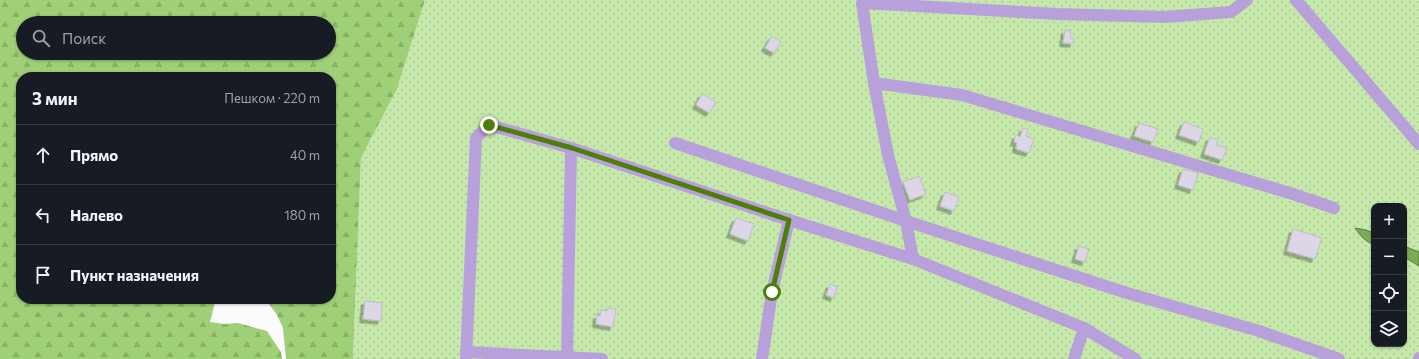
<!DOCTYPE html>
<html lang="ru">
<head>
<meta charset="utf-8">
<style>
	:root { --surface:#171b24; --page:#242831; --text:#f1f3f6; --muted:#9ea1a6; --line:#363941 }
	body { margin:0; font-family:Commissioner,sans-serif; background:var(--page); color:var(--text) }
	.controls { position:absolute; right:12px; bottom:12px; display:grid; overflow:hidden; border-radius:8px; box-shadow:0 1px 3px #0004 }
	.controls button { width:36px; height:36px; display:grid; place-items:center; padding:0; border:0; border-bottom:1px solid var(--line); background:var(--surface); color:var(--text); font:20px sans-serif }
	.stop { position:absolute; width:12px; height:12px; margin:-9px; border:3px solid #4d7e0a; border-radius:50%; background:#fff }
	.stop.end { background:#4d7e0a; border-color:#fff; box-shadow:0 1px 4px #0008 }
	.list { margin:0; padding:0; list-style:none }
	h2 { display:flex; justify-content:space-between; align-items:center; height:52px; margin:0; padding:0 16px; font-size:17px }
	h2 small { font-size:13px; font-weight:400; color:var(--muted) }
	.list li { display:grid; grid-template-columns:26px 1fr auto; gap:12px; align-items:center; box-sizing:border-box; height:60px; padding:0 16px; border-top:1px solid var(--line) }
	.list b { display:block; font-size:15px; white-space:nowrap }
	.list em { font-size:13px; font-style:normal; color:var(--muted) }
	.icon { flex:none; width:22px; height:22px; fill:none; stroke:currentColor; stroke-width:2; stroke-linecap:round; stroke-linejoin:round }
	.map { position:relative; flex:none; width:1419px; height:359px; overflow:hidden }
	.search { position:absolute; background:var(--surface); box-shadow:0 1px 3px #0004; left:16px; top:16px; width:320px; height:44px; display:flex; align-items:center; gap:10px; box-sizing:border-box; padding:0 14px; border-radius:22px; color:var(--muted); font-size:15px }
	.panel { position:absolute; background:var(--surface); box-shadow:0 1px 3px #0004; left:16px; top:72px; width:320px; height:232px; border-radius:16px }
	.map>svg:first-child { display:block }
</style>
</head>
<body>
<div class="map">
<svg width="1419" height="359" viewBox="0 0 1419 359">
	<defs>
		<pattern id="grass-dots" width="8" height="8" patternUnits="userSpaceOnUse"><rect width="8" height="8" fill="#c6e8aa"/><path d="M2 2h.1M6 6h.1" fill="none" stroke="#a9c692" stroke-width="1.8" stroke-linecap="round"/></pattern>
		<pattern id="forest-firs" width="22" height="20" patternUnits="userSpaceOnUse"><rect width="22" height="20" fill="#9fcf76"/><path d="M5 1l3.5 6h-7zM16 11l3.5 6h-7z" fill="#88b166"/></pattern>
		<filter id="shadow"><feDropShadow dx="-3.5" dy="3.5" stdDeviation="0" flood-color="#0004"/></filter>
	</defs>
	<rect width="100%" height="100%" fill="#fbfafd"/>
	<!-- grass -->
	<path fill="url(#grass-dots)" fill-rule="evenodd" d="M 425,0 L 1419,0 L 1419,359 L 353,359 L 361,158 L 397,89 ZM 1374,206 L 1404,206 L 1404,344 L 1374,344 Z"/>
	<!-- forest -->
	<path fill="url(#forest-firs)" fill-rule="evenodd" d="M 0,0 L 425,0 L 397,89 L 361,158 L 353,359 L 286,359 L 283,328 L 277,315 L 267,301 L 263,299 L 331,299 L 331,77 L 21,77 L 21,299 L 216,299 L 210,322 L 224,324 L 238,323 L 267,331 L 281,352 L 282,359 L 0,359 ZM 23,23 L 329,23 L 329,53 L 23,53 Z"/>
	<!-- water -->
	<g fill="#7dab53" stroke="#5e7e42">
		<path d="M 1355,228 L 1366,230 L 1374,233 L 1374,245 C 1365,241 1360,236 1355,228 Z"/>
		<polygon points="1404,246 1419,252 1419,266 1404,257"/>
	</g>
	<!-- building -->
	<g fill="#dcd6e6" stroke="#c1bbcb" filter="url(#shadow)">
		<polygon points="1065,30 1071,31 1070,38 1074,39 1073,44 1063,43"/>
		<polygon points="772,36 781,42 774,53 765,48"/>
		<polygon points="702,94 716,102 709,113 696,105"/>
		<polygon points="1184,122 1203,129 1199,142 1179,135"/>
		<polygon points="1139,123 1158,129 1153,142 1134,136"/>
		<polygon points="1023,128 1028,129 1026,136 1034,139 1029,153 1016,149 1017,143 1014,142 1016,135 1020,137"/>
		<polygon points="1210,137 1218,140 1216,145 1227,148 1222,160 1204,154"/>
		<polygon points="1183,169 1198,173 1193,190 1178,185"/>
		<polygon points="919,176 926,194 910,200 903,182"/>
		<polygon points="945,192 959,197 954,211 940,206"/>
		<polygon points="736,218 754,224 748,241 730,234"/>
		<polygon points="1293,229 1322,238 1315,259 1287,251"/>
		<polygon points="1079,246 1089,249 1085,262 1075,259"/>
		<polygon points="830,284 837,287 834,298 826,295"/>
		<polygon points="365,301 382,303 381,321 363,319"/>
		<polygon points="608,308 616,309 613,327 596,324 597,315 600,316 601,310 607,311"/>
	</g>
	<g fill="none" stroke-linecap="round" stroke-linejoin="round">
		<!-- minor -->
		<g stroke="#b8a1da" stroke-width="12">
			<polyline points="1296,0 1419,144"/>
			<polyline points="874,83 962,95 1293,194 1334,208"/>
			<polyline points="675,143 906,221 1127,293 1259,331 1339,359"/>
			<polyline points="913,259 906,221 888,155 874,83 862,3 1058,14 1165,17 1231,12 1247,0"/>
			<polyline points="466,352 602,359"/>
			<polyline points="466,359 476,138 489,125 571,148 789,220 913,259 1084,328 1135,359"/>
			<polyline points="567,359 571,148"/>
			<polyline points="762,359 772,292 789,220"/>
			<polyline points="1074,359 1084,328"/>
			<polyline points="1419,359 1419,358"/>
		</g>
	</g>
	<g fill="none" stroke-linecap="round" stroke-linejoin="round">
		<!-- route -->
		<polyline stroke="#4d7e0a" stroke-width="5" points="489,125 572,148 789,220 772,292"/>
	</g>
</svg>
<div class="controls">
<button>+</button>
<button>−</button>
<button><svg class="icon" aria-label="locate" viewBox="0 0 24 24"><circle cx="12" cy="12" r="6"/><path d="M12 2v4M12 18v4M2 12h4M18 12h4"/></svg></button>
<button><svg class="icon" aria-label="layers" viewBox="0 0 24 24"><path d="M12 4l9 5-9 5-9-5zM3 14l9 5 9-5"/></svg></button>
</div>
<div class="stop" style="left:772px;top:292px"></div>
<div class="stop end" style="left:489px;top:125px"></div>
<div class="search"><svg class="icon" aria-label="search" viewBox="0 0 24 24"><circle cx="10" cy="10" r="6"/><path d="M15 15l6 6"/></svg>Поиск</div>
<section class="panel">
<h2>3 мин<small>Пешком · 220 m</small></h2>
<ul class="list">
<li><svg class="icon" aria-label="ahead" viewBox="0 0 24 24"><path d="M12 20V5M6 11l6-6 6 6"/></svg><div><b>Прямо</b></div><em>40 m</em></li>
<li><svg class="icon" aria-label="left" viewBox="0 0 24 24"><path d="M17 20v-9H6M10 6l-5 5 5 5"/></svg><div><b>Налево</b></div><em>180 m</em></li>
<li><svg class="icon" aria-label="arrive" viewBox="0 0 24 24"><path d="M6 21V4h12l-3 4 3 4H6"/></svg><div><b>Пункт назначения</b></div></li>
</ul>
</section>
</div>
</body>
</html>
